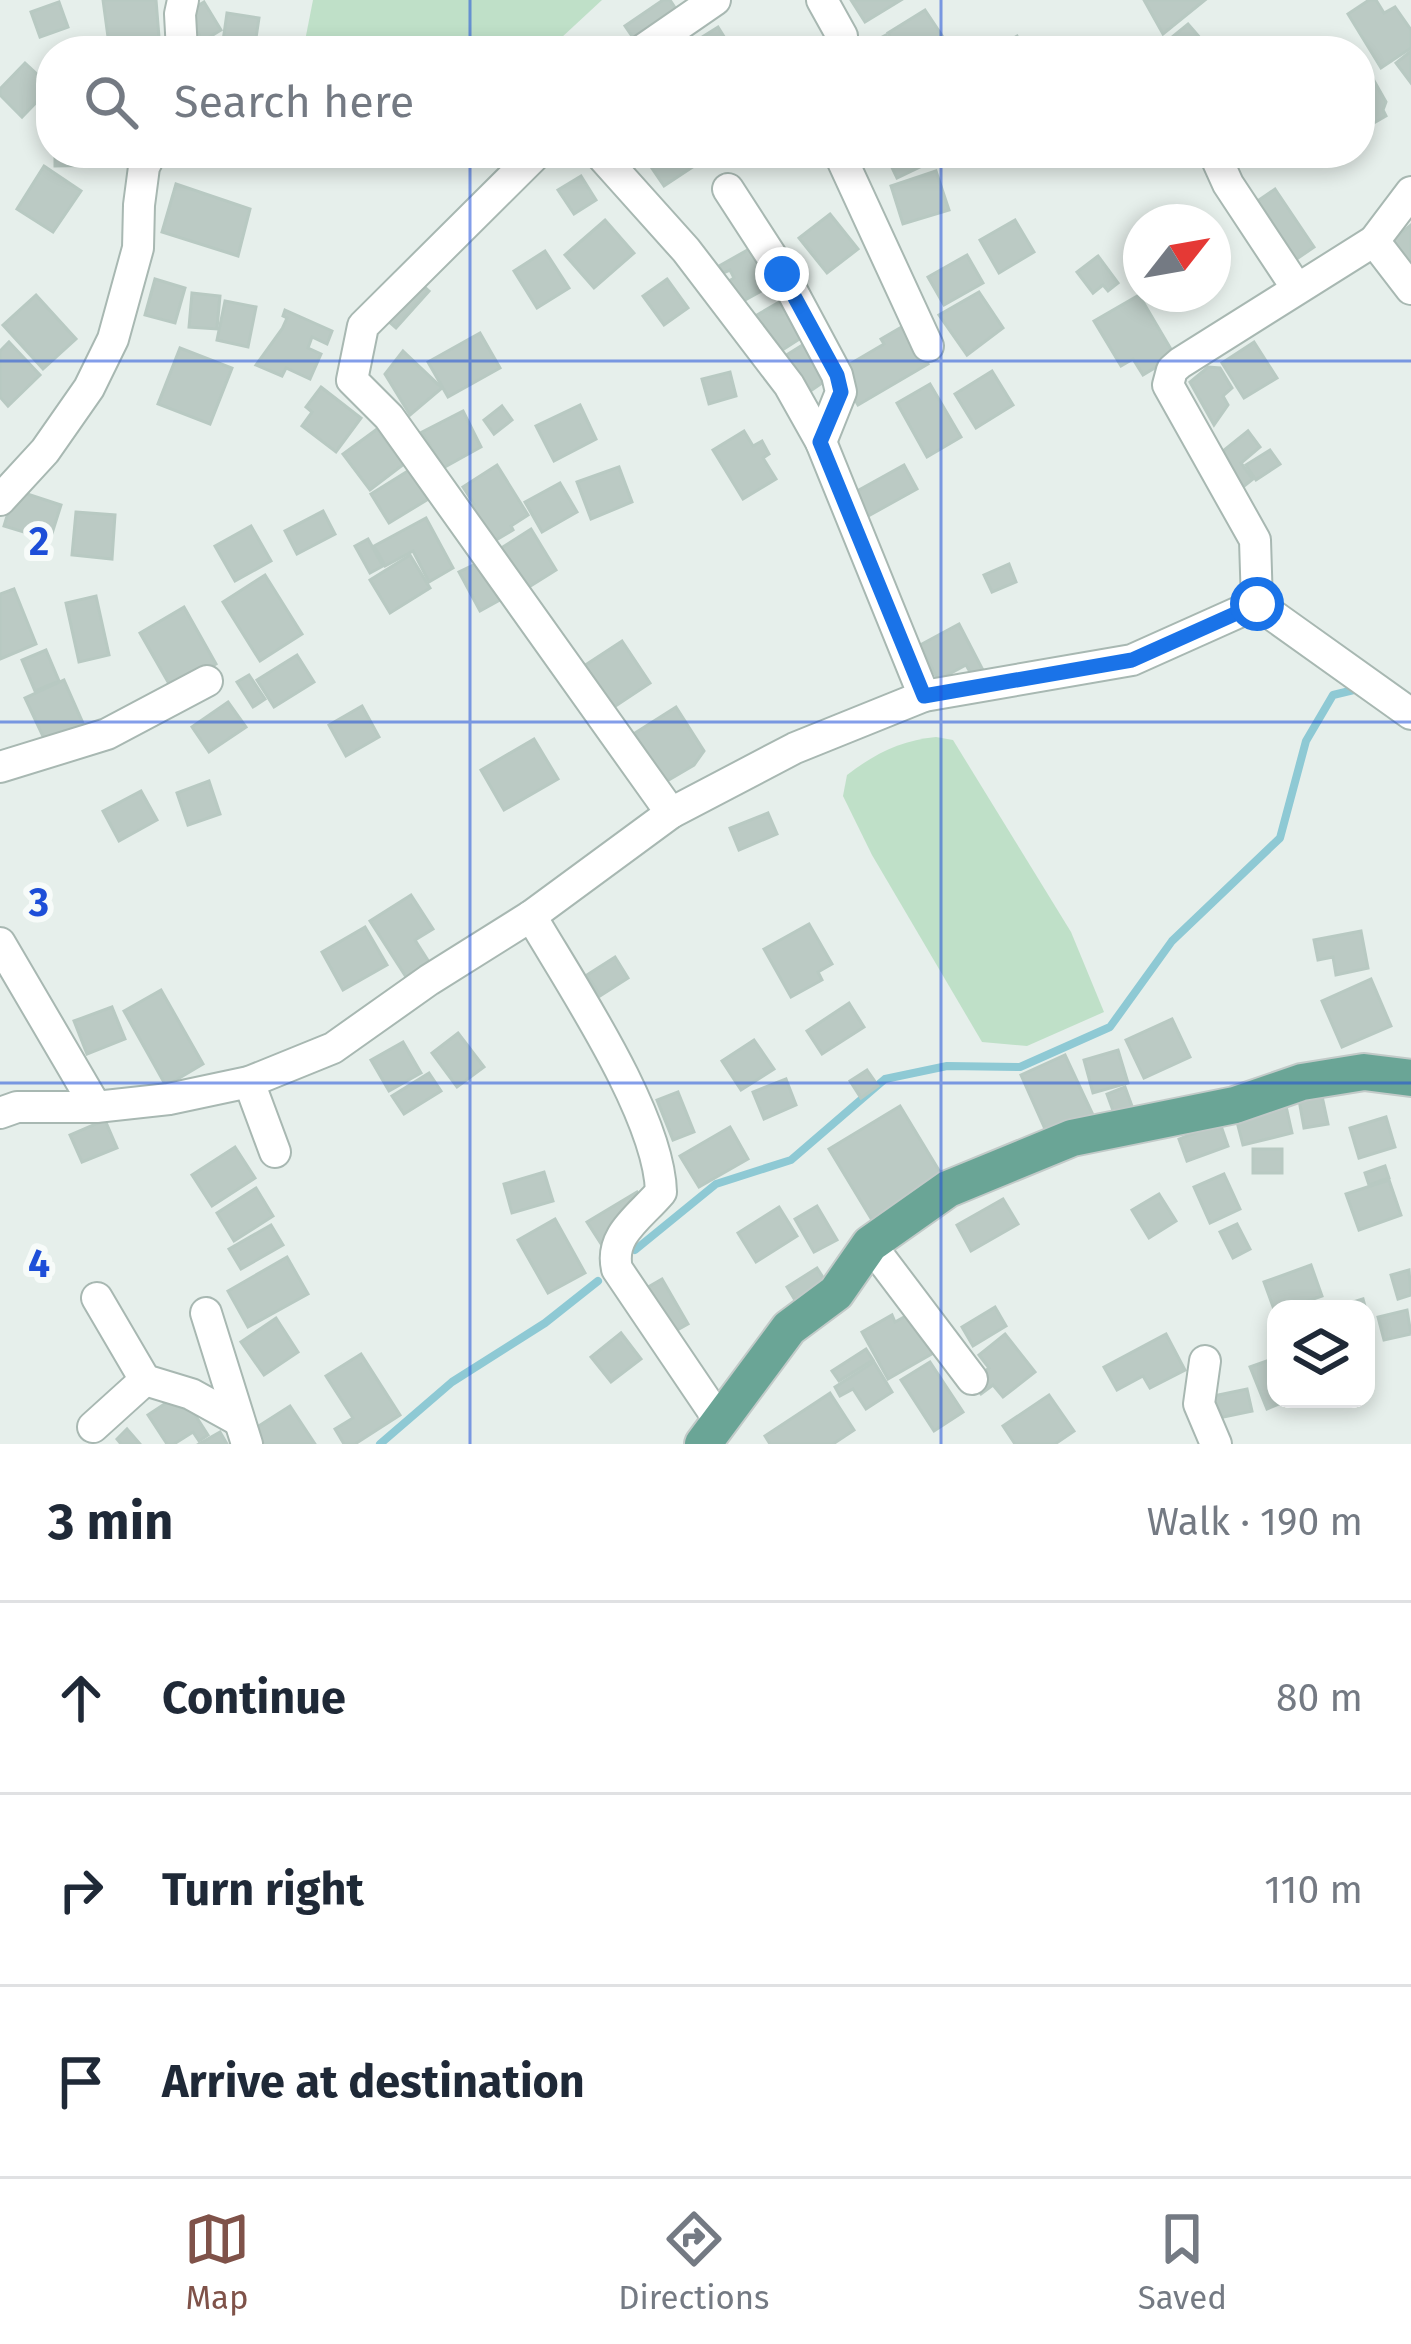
<!DOCTYPE html>
<html lang="en">
<head>
<meta charset="utf-8">
<style>
	:root { --surface:#fff; --page:#f6f6f7; --text:#1f2937; --muted:#747a83; --line:#e0e1e3; --accent:#7f5249 }
	body { margin:0; font-family:"Fira Sans",sans-serif; background:var(--page); color:var(--text) }
	.controls { position:absolute; right:36px; bottom:36px; display:grid; overflow:hidden; border-radius:24px; box-shadow:0 6px 18px #0003 }
	.controls button { width:108px; height:108px; display:grid; place-items:center; padding:0; border:0; border-bottom:3px solid var(--line); background:var(--surface); color:var(--text); font:60px sans-serif }
	.compass { position:absolute; left:1123px; top:204px; width:108px; height:108px; border-radius:50%; background:var(--surface); box-shadow:0 6px 18px #0003; rotate:59deg }
	.stop { position:absolute; width:36px; height:36px; margin:-27px; border:9px solid #1a73e8; border-radius:50%; background:#fff }
	.stop.end { background:#1a73e8; border-color:#fff; box-shadow:0 3px 12px #0008 }
	.list { margin:0; padding:0; list-style:none }
	h2 { display:flex; justify-content:space-between; align-items:center; height:156px; margin:0; padding:0 48px; font-size:51px }
	h2 small { font-size:39px; font-weight:400; color:var(--muted) }
	.list li { display:grid; grid-template-columns:78px 1fr auto; gap:36px; align-items:center; box-sizing:border-box; height:192px; padding:0 48px; border-top:3px solid var(--line) }
	.list b { display:block; font-size:45px; white-space:nowrap }
	.list em { font-size:39px; font-style:normal; color:var(--muted) }
	.icon { flex:none; width:66px; height:66px; fill:none; stroke:currentColor; stroke-width:2; stroke-linecap:round; stroke-linejoin:round }
	.map { position:relative; flex:none; width:1411px; height:1444px; overflow:hidden }
	.search { position:absolute; background:var(--surface); box-shadow:0 6px 18px #0003; left:36px; right:36px; top:36px; height:132px; display:flex; align-items:center; gap:30px; box-sizing:border-box; padding:0 42px; border-radius:48px; color:var(--muted); font-size:45px }
	.sheet { height:732px; background:var(--surface) }
	nav { display:flex; justify-content:space-around; align-items:center; box-sizing:border-box; height:168px; border-top:3px solid var(--line); background:var(--surface); font-size:33px; color:var(--muted) }
	nav a { display:grid; justify-items:center; gap:6px }
	nav .on { color:var(--accent) }
	.map>svg:first-child { display:block }
</style>
</head>
<body>
<div class="map">
<svg width="1411" height="1444" viewBox="0 0 1411 1444">
	<rect width="100%" height="100%" fill="#e6efeb"/>
	<!-- green -->
	<g fill="#bfe0c8">
		<polygon points="313,0 602,0 547,51 303,51"/>
		<path d="M 936,737 L 953,740 L 1071,932 L 1104,1012 L 1027,1046 L 982,1042 L 872,855 L 843,796 L 847,775 C 874,754 902,740 936,737 Z"/>
	</g>
	<g fill="none" stroke-linecap="round" stroke-linejoin="round">
		<!-- stream -->
		<g stroke="#8ec9d4" stroke-width="8">
			<polyline points="635,1250 716,1184 791,1160 885,1079 947,1066 1020,1067 1110,1027 1172,941 1280,838 1306,741 1333,695 1358,689"/>
			<polyline points="380,1444 452,1382 545,1323 598,1281"/>
		</g>
	</g>
	<!-- building -->
	<g fill="#bbcac4" stroke="#b8c9c2" stroke-width="3">
		<polygon points="103,0 156,0 159,37 108,37"/>
		<polygon points="663,0 670,0 683,20 640,48 625,26"/>
		<polygon points="851,0 901,0 865,22"/>
		<polygon points="1144,0 1205,0 1163,34"/>
		<polygon points="1369,0 1376,0 1384,13 1395,7 1411,30 1411,48 1381,68 1348,14"/>
		<polygon points="59,2 68,27 40,37 31,12"/>
		<polygon points="204,2 221,30 203,41 186,13"/>
		<polygon points="925,10 945,40 929,51 900,51 888,33"/>
		<polygon points="227,13 259,18 254,51 222,48"/>
		<polygon points="1188,24 1208,47 1203,51 1155,51"/>
		<polygon points="718,27 733,51 680,51"/>
		<polygon points="886,35 895,51 856,51"/>
		<polygon points="1017,36 1025,51 992,51"/>
		<polygon points="1411,51 1411,83 1396,63"/>
		<polygon points="25,63 51,87 22,117 0,95 0,89"/>
		<polygon points="1364,77 1367,83 1373,79 1386,102 1383,110 1386,116 1360,131 1360,80"/>
		<polygon points="55,153 108,153 108,165 55,166"/>
		<polygon points="665,153 698,153 703,160 664,186 649,164"/>
		<polygon points="885,153 920,153 926,164 897,178"/>
		<polygon points="44,166 81,191 53,232 17,209"/>
		<polygon points="936,171 949,210 903,224 891,186"/>
		<polygon points="581,176 596,200 574,214 558,190"/>
		<polygon points="176,184 250,209 238,256 162,232"/>
		<polygon points="1275,189 1314,247 1288,265 1249,207"/>
		<polygon points="830,214 858,249 827,273 799,238"/>
		<polygon points="605,220 634,253 594,288 565,255"/>
		<polygon points="1015,220 1034,252 999,273 980,240"/>
		<polygon points="1411,225 1411,267 1390,242"/>
		<polygon points="751,248 772,285 736,305 724,284 734,278 730,270 723,273 719,266"/>
		<polygon points="545,251 569,288 537,308 514,271"/>
		<polygon points="967,255 983,283 944,305 928,277"/>
		<polygon points="1098,256 1118,283 1108,291 1103,285 1093,293 1077,272"/>
		<polygon points="406,270 429,291 396,328 372,307"/>
		<polygon points="155,279 185,288 175,323 145,315"/>
		<polygon points="667,279 688,308 664,325 643,296"/>
		<polygon points="979,292 1003,328 967,355 939,315"/>
		<polygon points="192,293 220,296 217,329 189,327"/>
		<polygon points="36,295 76,339 43,369 3,325"/>
		<polygon points="1139,295 1175,356 1143,375 1133,359 1121,366 1094,321"/>
		<polygon points="225,301 256,307 248,347 217,340"/>
		<polygon points="781,301 804,336 773,356 750,319"/>
		<polygon points="285,310 332,331 327,344 312,337 308,348 321,354 310,379 286,368 282,376 256,365 282,329 287,318 283,316"/>
		<polygon points="905,325 928,364 858,405 838,371 884,344 881,339"/>
		<polygon points="480,333 500,368 448,397 428,362"/>
		<polygon points="812,339 835,374 809,392 785,356"/>
		<polygon points="9,342 40,375 8,406 0,397 0,351"/>
		<polygon points="1254,342 1277,378 1244,398 1222,363"/>
		<polygon points="180,348 232,368 210,424 158,404"/>
		<polygon points="403,351 442,388 410,415 385,374"/>
		<polygon points="1208,367 1220,368 1232,388 1223,396 1228,405 1214,425 1190,382"/>
		<polygon points="992,371 1013,405 976,428 955,394"/>
		<polygon points="730,372 736,396 709,404 702,379"/>
		<polygon points="930,384 961,437 927,457 897,403"/>
		<polygon points="321,387 361,418 336,452 302,426 312,412 306,407"/>
		<polygon points="580,405 596,439 554,461 536,426"/>
		<polygon points="502,406 512,420 494,434 484,420"/>
		<polygon points="463,411 481,447 443,468 422,432"/>
		<polygon points="377,429 404,464 370,490 343,454"/>
		<polygon points="744,431 753,446 762,441 769,454 763,458 776,479 743,499 713,450"/>
		<polygon points="1248,431 1260,447 1241,463 1253,479 1238,491 1213,459"/>
		<polygon points="1270,450 1280,464 1256,480 1246,465"/>
		<polygon points="497,465 528,515 511,526 513,530 491,543 467,508 474,504 463,487"/>
		<polygon points="904,465 917,489 861,520 848,496"/>
		<polygon points="619,467 632,502 591,519 577,482"/>
		<polygon points="411,469 430,498 389,523 371,494"/>
		<polygon points="560,483 577,512 542,532 525,502"/>
		<polygon points="15,490 61,505 50,540 4,526"/>
		<polygon points="323,511 335,534 297,554 285,531"/>
		<polygon points="76,512 115,515 112,559 72,555"/>
		<polygon points="426,518 453,568 429,582 413,551 385,566 374,546"/>
		<polygon points="251,526 271,561 235,581 215,546"/>
		<polygon points="531,529 556,570 521,592 495,552"/>
		<polygon points="368,539 383,566 370,573 355,546"/>
		<polygon points="410,555 430,588 390,613 370,580"/>
		<polygon points="480,562 500,600 480,611 459,572"/>
		<polygon points="1009,564 1016,582 992,592 984,575"/>
		<polygon points="265,575 302,634 260,661 223,602"/>
		<polygon points="14,589 36,644 0,659 0,594"/>
		<polygon points="96,596 109,655 79,662 66,603"/>
		<polygon points="184,607 216,664 172,689 140,633"/>
		<polygon points="959,624 987,678 977,684 966,665 938,680 920,645"/>
		<polygon points="622,641 650,683 611,709 581,668"/>
		<polygon points="46,650 59,681 35,691 22,660"/>
		<polygon points="297,655 314,682 274,707 257,680"/>
		<polygon points="249,675 265,699 253,707 237,682"/>
		<polygon points="64,680 86,730 48,747 25,698"/>
		<polygon points="228,702 246,727 209,752 192,727"/>
		<polygon points="362,706 379,737 346,756 329,725"/>
		<polygon points="676,707 704,751 694,765 662,784 635,733"/>
		<polygon points="534,739 558,779 504,810 481,770"/>
		<polygon points="209,781 220,814 188,825 177,793"/>
		<polygon points="141,791 157,820 119,841 103,811"/>
		<polygon points="768,813 777,834 739,850 730,828"/>
		<polygon points="411,895 433,929 415,940 429,962 406,977 370,921"/>
		<polygon points="809,924 832,964 818,972 822,980 791,997 764,949"/>
		<polygon points="365,927 387,965 343,990 322,952"/>
		<polygon points="1361,931 1368,968 1336,975 1333,957 1318,960 1314,940"/>
		<polygon points="615,957 628,978 600,996 587,975"/>
		<polygon points="1371,979 1391,1026 1342,1047 1322,1001"/>
		<polygon points="161,990 203,1064 166,1086 124,1011"/>
		<polygon points="849,1003 864,1027 822,1054 807,1031"/>
		<polygon points="112,1007 125,1039 87,1054 74,1021"/>
		<polygon points="1172,1019 1190,1057 1144,1078 1126,1040"/>
		<polygon points="458,1033 484,1067 457,1087 432,1053"/>
		<polygon points="754,1040 774,1069 741,1090 722,1061"/>
		<polygon points="403,1042 421,1073 389,1091 371,1060"/>
		<polygon points="1118,1050 1128,1083 1093,1093 1084,1060"/>
		<polygon points="1065,1055 1094,1117 1049,1138 1021,1075"/>
		<polygon points="867,1070 878,1086 861,1098 850,1081"/>
		<polygon points="429,1073 441,1091 404,1114 392,1096"/>
		<polygon points="786,1079 796,1105 764,1119 753,1092"/>
		<polygon points="1125,1087 1133,1109 1115,1116 1107,1094"/>
		<polygon points="678,1092 694,1132 673,1140 657,1100"/>
		<polygon points="1322,1096 1328,1124 1304,1128 1299,1100"/>
		<polygon points="900,1106 946,1182 875,1225 829,1149"/>
		<polygon points="1286,1106 1292,1133 1243,1145 1236,1118"/>
		<polygon points="1386,1117 1395,1147 1359,1158 1350,1128"/>
		<polygon points="105,1120 117,1148 82,1162 70,1135"/>
		<polygon points="1220,1123 1228,1146 1187,1161 1179,1139"/>
		<polygon points="730,1127 748,1159 699,1187 680,1156"/>
		<polygon points="235,1147 255,1178 212,1206 192,1175"/>
		<rect x="1253" y="1149" width="29" height="24"/>
		<polygon points="1385,1166 1389,1178 1369,1185 1365,1173"/>
		<polygon points="544,1172 553,1201 512,1213 504,1184"/>
		<polygon points="1224,1174 1240,1209 1210,1223 1194,1187"/>
		<polygon points="1389,1180 1401,1215 1359,1230 1346,1194"/>
		<polygon points="256,1188 273,1216 234,1241 217,1213"/>
		<polygon points="637,1192 655,1220 605,1250 587,1222"/>
		<polygon points="1159,1194 1176,1221 1149,1238 1132,1210"/>
		<polygon points="1003,1199 1018,1224 971,1251 957,1225"/>
		<polygon points="817,1206 837,1240 814,1252 795,1219"/>
		<polygon points="779,1207 797,1236 756,1262 738,1233"/>
		<polygon points="555,1219 585,1273 548,1293 518,1240"/>
		<polygon points="1237,1224 1250,1249 1233,1258 1220,1232"/>
		<polygon points="271,1225 283,1245 241,1269 229,1249"/>
		<polygon points="287,1257 308,1294 248,1327 228,1291"/>
		<polygon points="1311,1265 1322,1296 1275,1312 1264,1282"/>
		<polygon points="817,1268 831,1290 801,1310 787,1287"/>
		<polygon points="1409,1270 1411,1295 1398,1299 1391,1275"/>
		<polygon points="662,1279 688,1324 654,1343 629,1298"/>
		<polygon points="1363,1299 1372,1332 1366,1333 1366,1309 1344,1309 1343,1305"/>
		<polygon points="995,1307 1006,1326 973,1346 962,1327"/>
		<polygon points="1407,1310 1411,1334 1384,1340 1378,1317"/>
		<polygon points="915,1311 937,1351 888,1379 862,1332 892,1315 895,1322"/>
		<polygon points="276,1318 298,1352 264,1375 241,1342"/>
		<polygon points="621,1333 641,1359 611,1382 591,1357"/>
		<polygon points="1005,1334 1035,1372 1003,1397 993,1385 981,1394 972,1382 989,1368 979,1355"/>
		<polygon points="1166,1334 1185,1370 1150,1388 1143,1376 1117,1390 1104,1367"/>
		<polygon points="866,1349 873,1360 839,1381 832,1371"/>
		<polygon points="361,1354 400,1415 355,1444 344,1444 335,1429 353,1418 326,1376"/>
		<polygon points="1275,1358 1276,1399 1291,1399 1267,1409 1250,1367"/>
		<polygon points="874,1362 892,1392 866,1409 853,1389 840,1396 835,1387"/>
		<polygon points="930,1362 963,1412 934,1431 901,1380"/>
		<polygon points="1247,1389 1252,1411 1214,1419 1209,1397"/>
		<polygon points="181,1393 208,1435 199,1441 193,1432 174,1444 167,1444 148,1415"/>
		<polygon points="830,1393 854,1430 833,1444 770,1444 765,1436"/>
		<polygon points="1049,1395 1074,1431 1055,1444 1015,1444 1003,1426"/>
		<polygon points="290,1406 315,1444 264,1444 254,1429"/>
		<polygon points="127,1429 140,1444 121,1444 117,1439"/>
		<polygon points="220,1432 227,1444 199,1444"/>
	</g>
	<g fill="none" stroke-linecap="round" stroke-linejoin="round">
		<defs>
			<g id="minor">
				<polyline points="822,0 842,36 837,51"/>
				<polyline points="182,51 180,14 183,0"/>
				<polyline points="641,51 715,0"/>
				<polyline points="537,153 363,326 352,380 389,417 671,813"/>
				<polyline points="599,153 686,250 789,385 821,442 924,696"/>
				<polyline points="839,153 928,346"/>
				<polyline points="1214,153 1228,184 1296,287"/>
				<polyline points="728,189 783,274 837,375 841,392 821,442"/>
				<polyline points="1411,192 1374,241 1411,289"/>
				<polyline points="1374,241 1180,363 1172,370 1168,385 1255,540 1257,604 1411,714"/>
				<polyline points="0,500 45,451 89,388 113,339 138,248 139,205 144,167 151,153"/>
				<polyline points="0,767 107,734 207,681"/>
				<path d="M 531,916 C 572,986 659,1115 661,1192 C 640,1217 609,1235 617,1269 L 719,1420"/>
				<polyline points="0,943 96,1107 169,1099 249,1082 333,1048 429,980 531,916 671,813 795,748 924,696 1132,660 1257,604"/>
				<polyline points="249,1082 275,1152"/>
				<polyline points="0,1113 17,1107 96,1107"/>
				<polyline points="870,1244 972,1379"/>
				<polyline points="97,1298 145,1380 191,1394 238,1420"/>
				<polyline points="206,1313 247,1444"/>
				<polyline points="1205,1361 1199,1404 1216,1444"/>
				<polyline points="93,1427 145,1380"/>
			</g>
			<polyline id="major" points="703,1444 789,1328 836,1293 870,1244 948,1189 1072,1138 1235,1105 1302,1082 1364,1072 1411,1078"/>
		</defs>
		<!-- minor casing -->
		<use href="#minor" stroke="#a8b8b2" stroke-width="34"/>
		<!-- major casing -->
		<use href="#major" stroke="#c2cac8" stroke-width="40"/>
		<!-- minor -->
		<use href="#minor" stroke="#fff" stroke-width="30"/>
		<!-- major -->
		<use href="#major" stroke="#6aa596" stroke-width="36"/>
	</g>
	<g fill="none" stroke-linecap="round" stroke-linejoin="round">
		<!-- route -->
		<polyline stroke="#1a73e8" stroke-width="15" points="782,274 837,375 841,392 820,442 924,696 1132,660 1257,604"/>
	</g>
	<!-- grid -->
	<path fill="none" stroke="#1d4ed8" stroke-width="3" stroke-opacity="0.55" d="M 470,0 L 470,51M 941,0 L 941,51M 470,153 L 470,1444M 941,153 L 941,1444M 0,361 L 1411,361M 0,722 L 1411,722M 0,1083 L 1411,1083"/>
	<g font-size="39" text-anchor="middle" font-weight="bold" fill="#1d4ed8" stroke="#f7fbf9" stroke-width="12" stroke-linejoin="round" paint-order="stroke">
		<text x="39" y="555">2</text>
		<text x="39" y="916">3</text>
		<text x="39" y="1277">4</text>
	</g>
</svg>
<div class="controls">
<button><svg class="icon" aria-label="layers" viewBox="0 0 24 24"><path d="M12 4l9 5-9 5-9-5zM3 14l9 5 9-5"/></svg></button>
</div>
<svg class="compass" viewBox="-18 -18 36 36"><path d="M0-13l5 13h-10z" fill="#e53935"/><path d="M0 13l5-13h-10z" fill="#747a83"/></svg>
<div class="stop" style="left:1257px;top:604px"></div>
<div class="stop end" style="left:782px;top:274px"></div>
<div class="search"><svg class="icon" aria-label="search" viewBox="0 0 24 24"><circle cx="10" cy="10" r="6"/><path d="M15 15l6 6"/></svg>Search here</div>
</div>
<section class="sheet">
<h2>3 min<small>Walk · 190 m</small></h2>
<ul class="list">
<li><svg class="icon" aria-label="ahead" viewBox="0 0 24 24"><path d="M12 20V5M6 11l6-6 6 6"/></svg><div><b>Continue</b></div><em>80 m</em></li>
<li><svg class="icon" aria-label="right" viewBox="0 0 24 24"><path d="M7 20v-9h11M14 6l5 5-5 5"/></svg><div><b>Turn right</b></div><em>110 m</em></li>
<li><svg class="icon" aria-label="arrive" viewBox="0 0 24 24"><path d="M6 21V4h12l-3 4 3 4H6"/></svg><div><b>Arrive at destination</b></div></li>
</ul>
</section>
<nav>
<a class="on"><svg class="icon" aria-label="map" viewBox="0 0 24 24"><path d="M3 6l6-2 6 2 6-2v14l-6 2-6-2-6 2zM9 4v14M15 6v14"/></svg>Map</a>
<a><svg class="icon" aria-label="directions" viewBox="0 0 24 24"><path d="M12 3l9 9-9 9-9-9zM9 14v-3h6M13 9l2 2-2 2"/></svg>Directions</a>
<a><svg class="icon" aria-label="saved" viewBox="0 0 24 24"><path d="M7 4h10v16l-5-4-5 4z"/></svg>Saved</a>
</nav>
</body>
</html>
